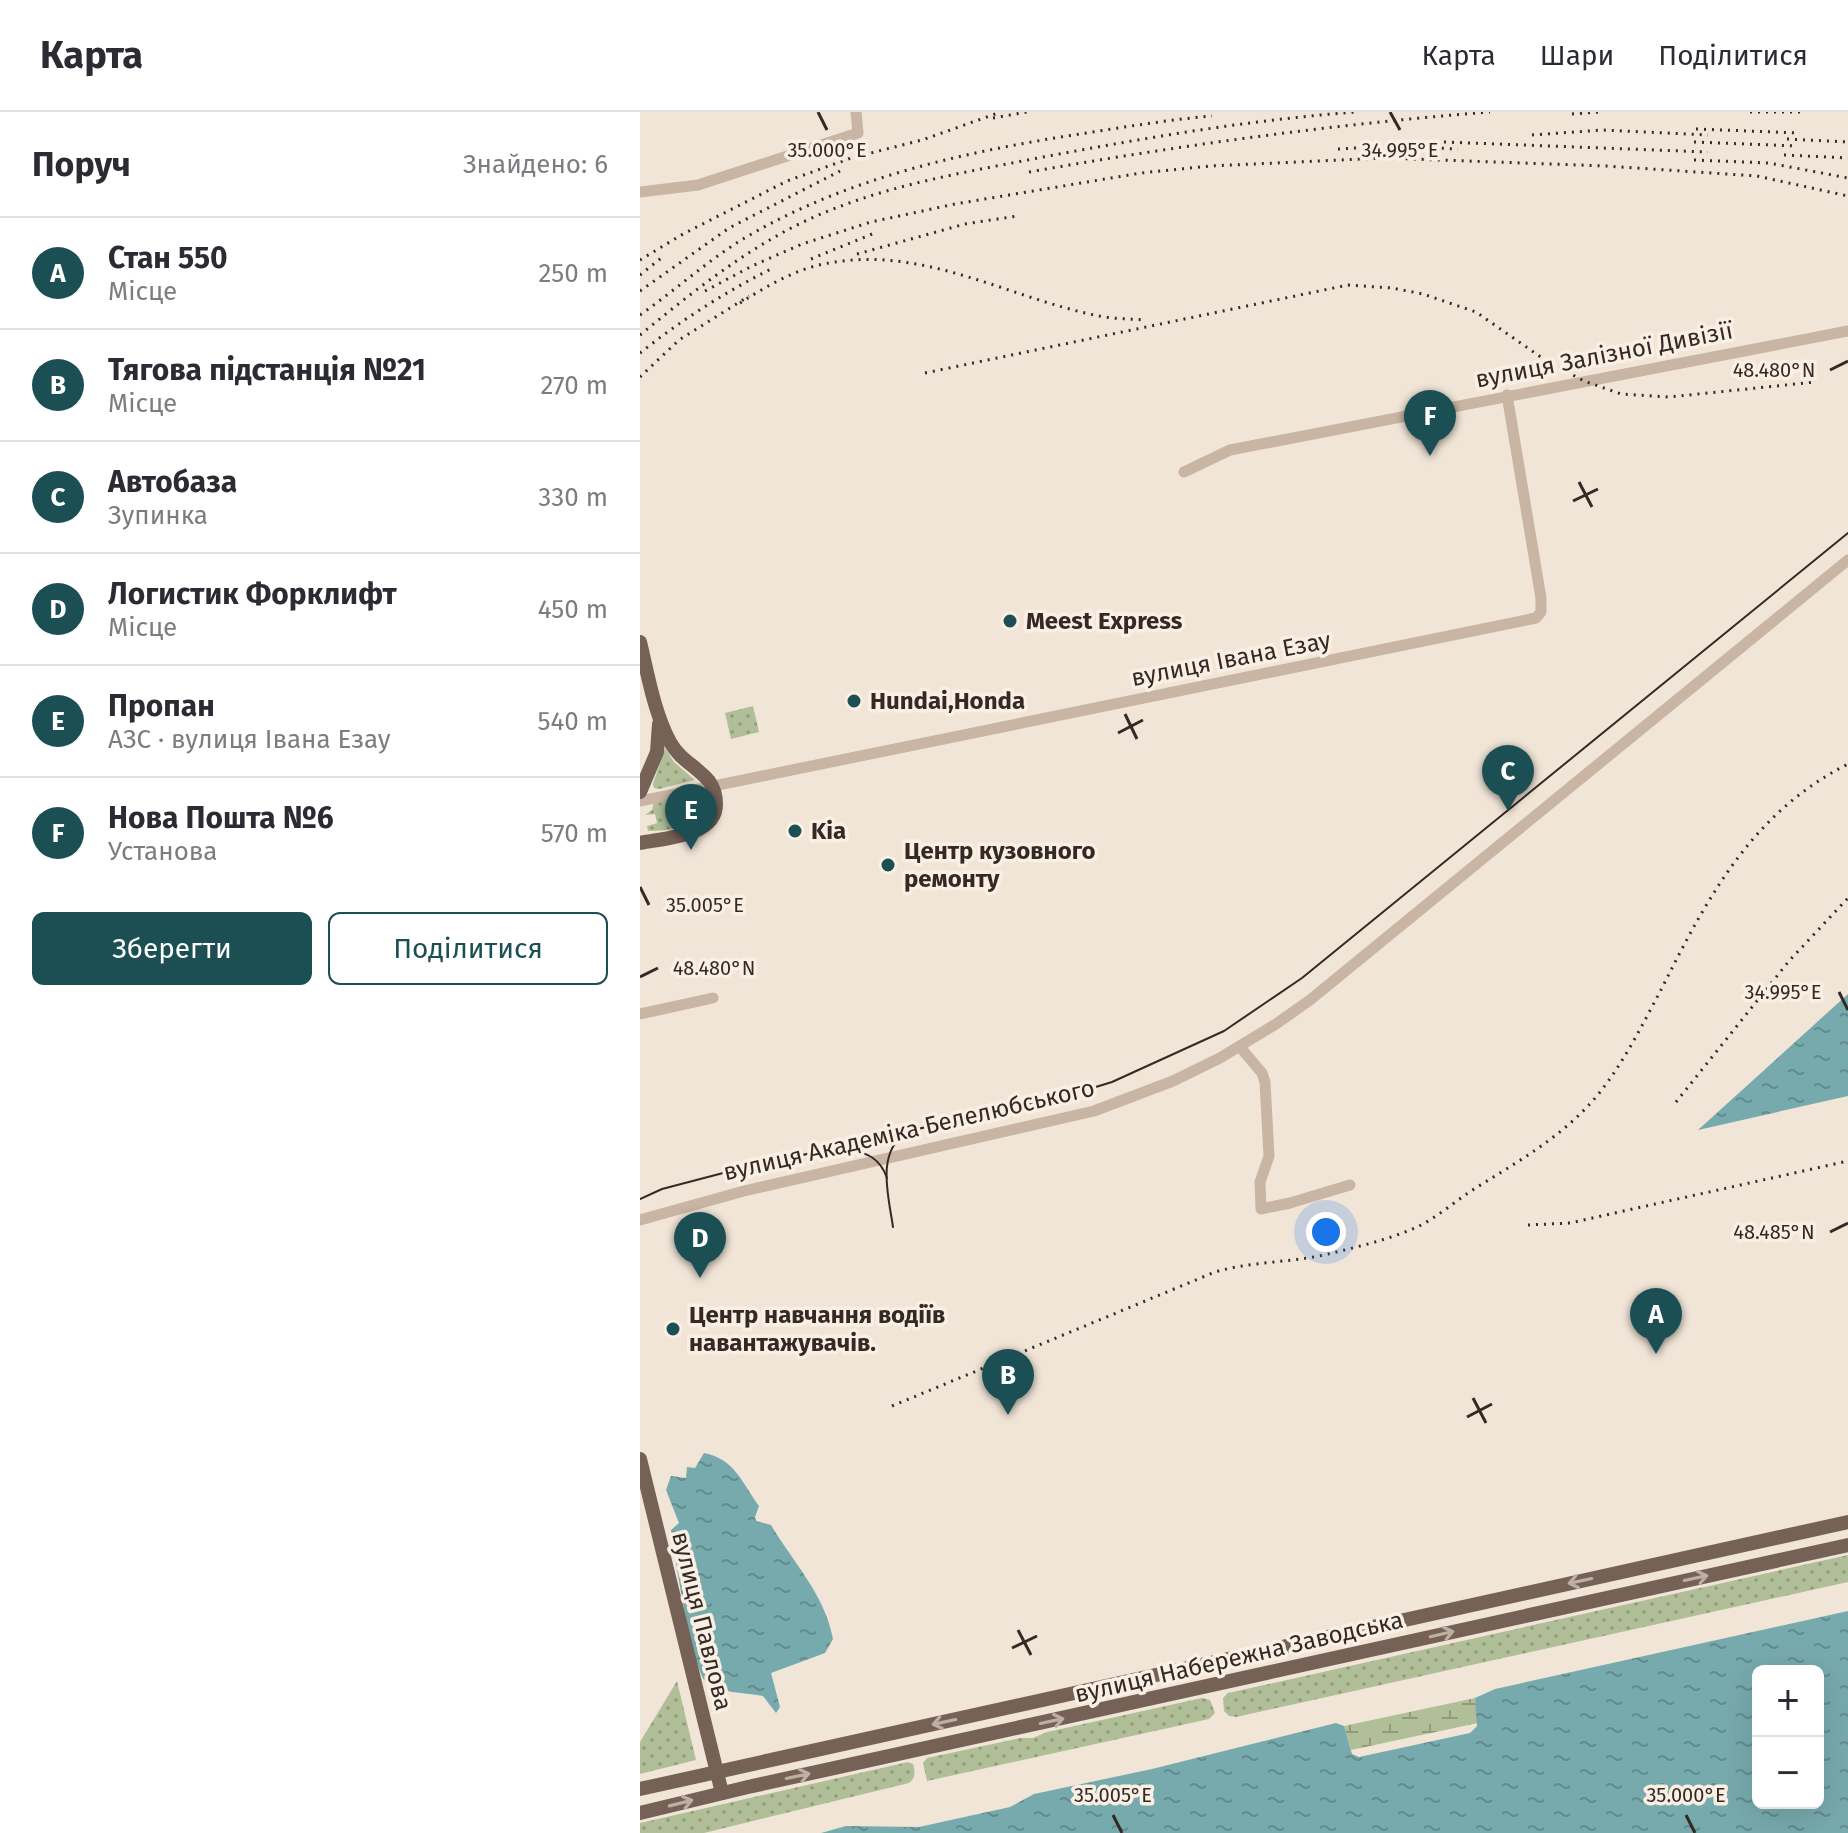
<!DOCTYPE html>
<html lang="uk">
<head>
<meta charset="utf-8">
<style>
	:root { --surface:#fff; --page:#f7f7f7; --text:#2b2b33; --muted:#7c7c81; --line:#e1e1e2; --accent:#1b4f54 }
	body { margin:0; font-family:"Fira Sans",sans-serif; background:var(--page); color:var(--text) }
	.controls { position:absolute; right:24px; bottom:24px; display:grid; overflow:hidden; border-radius:12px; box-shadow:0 8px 32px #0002 }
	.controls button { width:72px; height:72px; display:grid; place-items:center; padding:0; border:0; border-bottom:2px solid var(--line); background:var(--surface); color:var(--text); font:40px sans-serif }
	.you { position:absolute; left:686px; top:1120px; width:28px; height:28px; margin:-20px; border:6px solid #fff; border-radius:50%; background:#1a73e8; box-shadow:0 0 0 12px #1a73e833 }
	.badge { display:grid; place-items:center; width:52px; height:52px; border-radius:50%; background:var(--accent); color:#fff; font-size:26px; font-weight:700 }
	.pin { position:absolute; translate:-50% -66px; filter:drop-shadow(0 2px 4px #0008) }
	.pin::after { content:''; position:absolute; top:42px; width:28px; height:24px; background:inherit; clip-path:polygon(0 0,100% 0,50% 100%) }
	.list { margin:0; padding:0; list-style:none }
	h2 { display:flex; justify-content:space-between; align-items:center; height:104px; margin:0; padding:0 32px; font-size:34px }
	h2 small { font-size:26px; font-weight:400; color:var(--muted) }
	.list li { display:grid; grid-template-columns:52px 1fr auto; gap:24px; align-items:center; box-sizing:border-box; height:112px; padding:0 32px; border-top:2px solid var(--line) }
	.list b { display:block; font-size:30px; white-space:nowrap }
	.list p { margin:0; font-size:26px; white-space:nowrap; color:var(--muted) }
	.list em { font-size:26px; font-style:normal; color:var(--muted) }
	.actions { display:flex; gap:16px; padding:24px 32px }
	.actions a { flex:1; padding:18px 0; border:2px solid var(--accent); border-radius:12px; text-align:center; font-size:28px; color:var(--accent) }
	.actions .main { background:var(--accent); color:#fff }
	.map { position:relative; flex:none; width:1208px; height:1721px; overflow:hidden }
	header { display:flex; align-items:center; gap:48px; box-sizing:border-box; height:112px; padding:0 40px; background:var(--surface); border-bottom:2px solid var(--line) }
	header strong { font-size:38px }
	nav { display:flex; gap:44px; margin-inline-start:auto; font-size:28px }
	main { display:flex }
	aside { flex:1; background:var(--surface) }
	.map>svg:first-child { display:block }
</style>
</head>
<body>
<header>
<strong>Карта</strong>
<nav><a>Карта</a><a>Шари</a><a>Поділитися</a></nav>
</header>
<main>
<aside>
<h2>Поруч<small>Знайдено: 6</small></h2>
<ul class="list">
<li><span class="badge">A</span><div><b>Стан 550</b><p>Місце</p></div><em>250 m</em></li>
<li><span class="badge">B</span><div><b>Тягова пiдстанцiя №21</b><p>Місце</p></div><em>270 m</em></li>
<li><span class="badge">C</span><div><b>Автобаза</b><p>Зупинка</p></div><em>330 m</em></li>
<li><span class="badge">D</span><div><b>Логистик Форклифт</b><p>Місце</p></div><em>450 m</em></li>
<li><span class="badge">E</span><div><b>Пропан</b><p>АЗС · вулиця Івана Езау</p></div><em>540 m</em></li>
<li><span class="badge">F</span><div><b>Нова Пошта №6</b><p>Установа</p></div><em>570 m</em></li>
</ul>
<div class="actions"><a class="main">Зберегти</a><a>Поділитися</a></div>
</aside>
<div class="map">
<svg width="1208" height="1721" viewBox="0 0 1208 1721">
	<defs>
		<pattern id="green-dots" width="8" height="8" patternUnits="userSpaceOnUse" patternTransform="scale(2)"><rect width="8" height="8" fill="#b1bf98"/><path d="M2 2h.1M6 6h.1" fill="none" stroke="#919b7c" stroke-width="1.8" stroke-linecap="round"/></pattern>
		<pattern id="wetland-marsh" width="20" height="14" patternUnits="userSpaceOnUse" patternTransform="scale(2)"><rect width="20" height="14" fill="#b1bf98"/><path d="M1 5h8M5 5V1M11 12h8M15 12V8" fill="none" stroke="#919b7c"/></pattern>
		<pattern id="water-ripples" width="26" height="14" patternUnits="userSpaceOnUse" patternTransform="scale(2)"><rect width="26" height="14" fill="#77aaad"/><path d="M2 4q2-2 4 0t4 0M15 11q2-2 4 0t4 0" fill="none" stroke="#628b8d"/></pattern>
	</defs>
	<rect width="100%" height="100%" fill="#f1e5d7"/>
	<!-- green -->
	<g fill="url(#green-dots)">
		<polygon points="113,594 119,620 91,627 85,601"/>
		<polygon points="25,636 34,650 55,668 19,677 14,676 13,672"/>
		<path d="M 66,680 L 67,699 C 56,718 28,718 8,719 L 7,714 L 17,711 L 15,702 L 5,703 L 12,698 L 14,690 Z"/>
		<polygon points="1208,1443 1208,1470 596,1605 589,1604 584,1599 583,1586 588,1581"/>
		<polygon points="37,1569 56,1648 0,1662 0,1630"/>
		<polygon points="562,1586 570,1588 575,1601 569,1607 287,1669 283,1651 287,1646 380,1626 393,1626 407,1620"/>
		<path d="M 268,1650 L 273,1652 C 275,1659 276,1666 269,1671 L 64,1721 L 0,1721 L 0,1711 Z"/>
	</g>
	<!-- wetland -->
	<polygon fill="url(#wetland-marsh)" points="835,1586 838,1611 711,1638 704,1614"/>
	<!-- water -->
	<g fill="url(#water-ripples)" fill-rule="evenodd">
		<polygon points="1208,882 1208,984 1058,1018"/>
		<path d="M 64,1341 C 95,1347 102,1371 119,1394 L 115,1405 L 116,1409 L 131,1413 C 153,1450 185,1483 193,1527 L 185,1541 L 131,1561 L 140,1595 L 136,1601 L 123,1584 C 109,1581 74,1581 65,1569 C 51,1550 35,1446 31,1418 L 39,1411 L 26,1378 L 31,1364 L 46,1366 L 47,1355 L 55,1356 Z"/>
		<path d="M 1208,1499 L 1208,1721 L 181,1721 L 206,1714 L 279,1715 L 370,1695 L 394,1682 L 512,1657 L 696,1611 L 704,1614 L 712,1642 L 719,1645 L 830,1621 L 837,1614 L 835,1586 L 855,1577 ZM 1118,1559 L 1178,1559 L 1178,1691 L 1118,1691 Z"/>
	</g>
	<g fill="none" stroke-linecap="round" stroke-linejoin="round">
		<!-- minor -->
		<g stroke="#c8b5a4" stroke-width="11">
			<polyline points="0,80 58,73 218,21 216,0"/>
			<polyline points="544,360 590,338 1208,219"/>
			<polyline points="0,689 896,506 901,500 901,486 867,283"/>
			<polyline points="0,902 73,886"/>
			<polyline points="600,935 622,961 625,970 629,1044 620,1070 621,1097 650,1091 710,1073"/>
			<polyline points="0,1108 104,1079 454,999 533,969 580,946 636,912 670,888 1208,448"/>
		</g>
		<!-- major -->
		<g stroke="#766156" stroke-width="14">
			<path d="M 0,530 C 8,563 14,600 30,630 C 40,648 56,654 69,669 C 74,676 76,684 76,692 C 76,725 23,726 0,731"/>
			<polyline points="0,680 17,640 19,612"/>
			<polyline points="0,1347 82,1681"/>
			<polyline points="0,1677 1208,1410"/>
			<polyline points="0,1701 108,1675 1208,1433"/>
		</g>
		<!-- tram -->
		<g stroke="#332a25" stroke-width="2">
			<path d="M 204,1039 C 226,1038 240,1046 247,1066"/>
			<polyline points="0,1087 22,1077 87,1060 433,982 472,970 584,919 662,866 1208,421"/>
			<path d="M 253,1115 C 249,1086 235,1039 267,1021"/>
		</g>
		<!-- rail -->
		<g stroke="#332a25" stroke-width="3" stroke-dasharray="2 6" stroke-linecap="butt">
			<polyline points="1110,0 1161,0"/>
			<polyline points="932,2 960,0"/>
			<polyline points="353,6 387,0"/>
			<polyline points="1056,17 1160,21"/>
			<polyline points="892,23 963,18 1068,23"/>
			<polyline points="1147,27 1208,30"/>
			<polyline points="804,30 1068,40"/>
			<polyline points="1054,30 1157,34"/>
			<polyline points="698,37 752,34 818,37"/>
			<polyline points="1144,43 1208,46"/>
			<polyline points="1054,48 1129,51 1208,66"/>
			<path d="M 389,60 C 542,33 695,12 850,0"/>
			<polyline points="217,142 325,112 377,104"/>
			<polyline points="171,147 237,120"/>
			<polyline points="0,148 43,122 147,69 211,46 282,28 361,0"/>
			<polyline points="0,163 25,143"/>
			<polyline points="0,179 89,116 200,59"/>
			<polyline points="65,179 112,154 162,132 231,110 315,92 501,61 570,54 744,46 966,54 1117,64 1208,84"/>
			<path d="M 100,191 C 127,174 157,156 189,151 C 285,133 372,188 464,205 C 478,207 492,207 506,208"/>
			<path d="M 0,203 C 37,177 69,147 108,124 C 208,66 320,41 433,23 C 479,16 525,8 572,4"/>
			<path d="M 0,223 C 50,182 101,141 159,112 C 235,75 316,62 398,46 C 504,26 609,8 716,0"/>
			<path d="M 0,241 C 40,209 85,180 131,157"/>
			<polyline points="285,261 708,173 752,176 783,182 836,200 905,248 944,269 981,282 1029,285 1175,270"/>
			<polyline points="0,265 39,228 109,184"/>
			<polyline points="1036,990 1149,849 1208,786"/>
			<polyline points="888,1113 930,1111 1208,1049"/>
			<path d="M 252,1294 L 575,1160 C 612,1149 650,1151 688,1142 C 717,1135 747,1128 775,1116 C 795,1107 813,1091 831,1079 C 872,1053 914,1030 948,994 C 979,961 1001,915 1022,876 C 1068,784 1113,700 1208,652"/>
		</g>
	</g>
	<!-- one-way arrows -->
	<defs><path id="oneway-shaft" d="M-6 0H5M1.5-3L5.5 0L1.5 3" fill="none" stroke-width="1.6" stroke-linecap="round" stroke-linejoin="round" transform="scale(2)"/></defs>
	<g stroke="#beafa4">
		<use href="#oneway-shaft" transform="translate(1056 1466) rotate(-12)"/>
		<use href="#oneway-shaft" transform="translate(940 1469) rotate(168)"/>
		<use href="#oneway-shaft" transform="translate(802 1522) rotate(-13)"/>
		<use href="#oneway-shaft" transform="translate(412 1609) rotate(-12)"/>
		<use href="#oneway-shaft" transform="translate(304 1610) rotate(168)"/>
		<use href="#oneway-shaft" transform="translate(158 1664) rotate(-12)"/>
		<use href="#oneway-shaft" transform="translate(41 1691) rotate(-14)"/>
	</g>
	<!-- ticks -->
	<path fill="none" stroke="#332a25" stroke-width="3" d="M 178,0 L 187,18M 750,0 L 760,18M 1190,258 L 1208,249M 939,370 L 952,395M 933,389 L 958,377M 485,602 L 497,627M 478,621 L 503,608M 0,775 L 9,793M 0,865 L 18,856M 1199,880 L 1208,898M 1190,1120 L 1208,1111M 833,1286 L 846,1311M 827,1305 L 852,1292M 378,1518 L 391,1543M 372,1536 L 397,1524M 473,1703 L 482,1721M 1046,1703 L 1055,1721"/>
	<!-- markers -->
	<g fill="#1b4f54" stroke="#f9efe3" stroke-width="3">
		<circle cx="370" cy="509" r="8"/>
		<circle cx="214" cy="589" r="8"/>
		<circle cx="155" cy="719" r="8"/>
		<circle cx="248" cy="753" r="8"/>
		<circle cx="33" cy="1217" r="8"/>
	</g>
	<g text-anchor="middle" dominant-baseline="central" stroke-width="7" stroke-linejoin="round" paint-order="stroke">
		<!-- street labels -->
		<g font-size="24" fill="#332a25" stroke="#f9efe3">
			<text transform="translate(964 243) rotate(-11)">вулиця Залізної Дивізії</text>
			<text transform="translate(591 547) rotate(-11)">вулиця Івана Езау</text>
			<text transform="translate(269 1018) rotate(-13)">вулиця Академіка Белелюбського</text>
			<text transform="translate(62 1509) rotate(76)">вулиця Павлова</text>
			<text transform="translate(599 1545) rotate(-13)">вулиця Набережна Заводська</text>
		</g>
		<!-- poi labels -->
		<g font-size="24" font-weight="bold" fill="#332a25" stroke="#f9efe3" text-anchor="start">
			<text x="386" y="509">Meest Express</text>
			<text x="230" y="589">Hundai,Honda</text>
			<text x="171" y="719">Kia</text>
			<text x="264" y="739">Центр кузовного<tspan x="264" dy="28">ремонту</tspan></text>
			<text x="49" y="1203">Центр навчання водіїв<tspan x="49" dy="28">навантажувачів.</tspan></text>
		</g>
	</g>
	<g font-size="20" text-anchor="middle" fill="#332a25" stroke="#f9efe3" stroke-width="7" stroke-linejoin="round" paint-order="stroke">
		<text x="187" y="45">35.000°E</text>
		<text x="760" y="45">34.995°E</text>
		<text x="1134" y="265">48.480°N</text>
		<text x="65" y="800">35.005°E</text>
		<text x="74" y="863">48.480°N</text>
		<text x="1143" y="887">34.995°E</text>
		<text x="1134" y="1127">48.485°N</text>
		<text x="473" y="1690">35.005°E</text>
		<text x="1046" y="1690">35.000°E</text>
	</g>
</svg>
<div class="controls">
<button>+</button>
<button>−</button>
</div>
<div class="you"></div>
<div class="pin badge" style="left:1016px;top:1242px">A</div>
<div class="pin badge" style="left:368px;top:1303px">B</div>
<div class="pin badge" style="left:868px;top:699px">C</div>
<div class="pin badge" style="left:60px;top:1166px">D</div>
<div class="pin badge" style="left:51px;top:738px">E</div>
<div class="pin badge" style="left:790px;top:344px">F</div>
</div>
</main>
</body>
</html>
